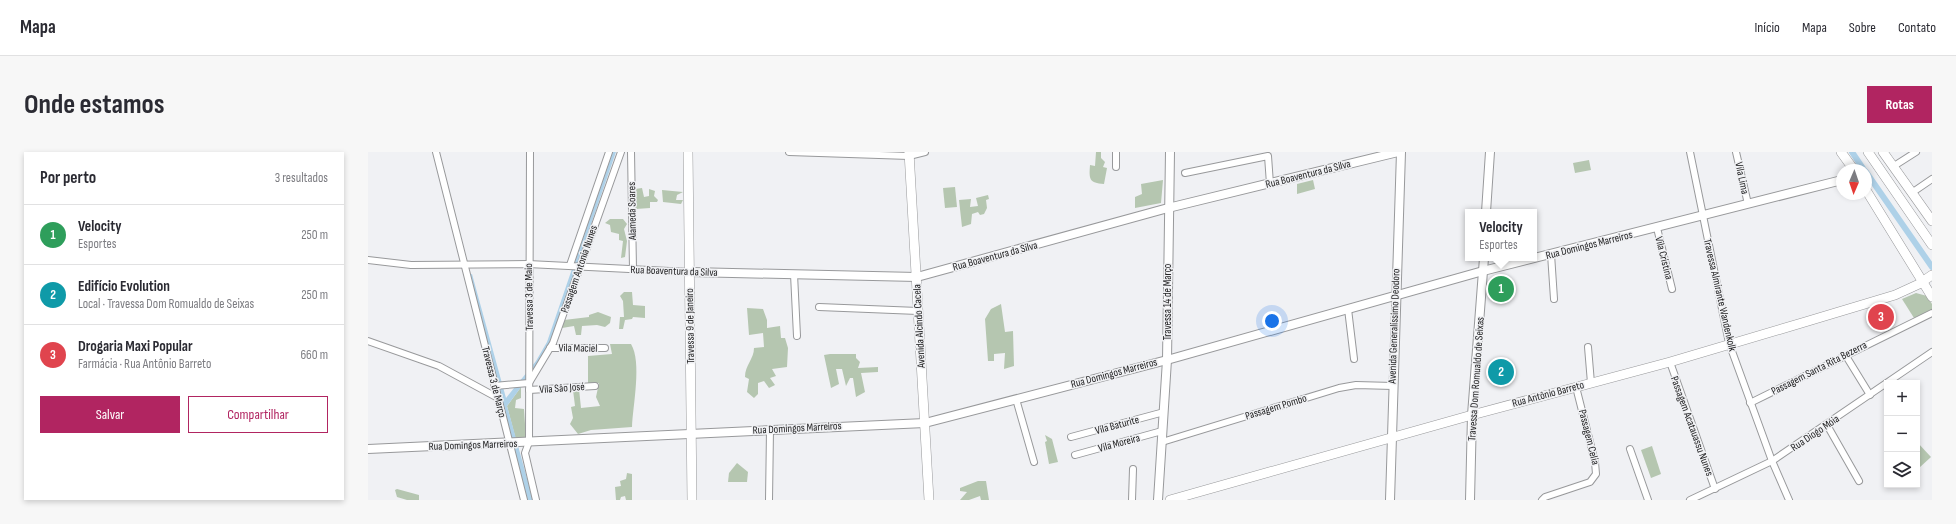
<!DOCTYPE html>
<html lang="pt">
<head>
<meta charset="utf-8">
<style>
	:root { --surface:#fff; --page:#f7f7f7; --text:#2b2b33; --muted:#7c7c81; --line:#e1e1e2; --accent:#b12561 }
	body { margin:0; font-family:"Sofia Sans Condensed",sans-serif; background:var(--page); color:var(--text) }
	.controls { position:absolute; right:12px; bottom:12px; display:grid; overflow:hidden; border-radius:0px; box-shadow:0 2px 6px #0003 }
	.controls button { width:36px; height:36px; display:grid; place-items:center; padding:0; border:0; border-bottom:1px solid var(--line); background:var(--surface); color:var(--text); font:20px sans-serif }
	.compass { position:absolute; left:1468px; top:12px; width:36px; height:36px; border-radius:50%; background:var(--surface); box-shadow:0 2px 6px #0003; rotate:182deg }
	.you { position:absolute; left:904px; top:169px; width:14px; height:14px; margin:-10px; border:3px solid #fff; border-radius:50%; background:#1a73e8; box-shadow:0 0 0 6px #1a73e833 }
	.badge { display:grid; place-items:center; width:26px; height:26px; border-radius:50%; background:var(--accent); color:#fff; font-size:13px; font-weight:700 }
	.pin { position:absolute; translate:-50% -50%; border:2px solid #fff; box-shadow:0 1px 4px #0006 }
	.popup { position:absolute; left:1097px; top:57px; width:72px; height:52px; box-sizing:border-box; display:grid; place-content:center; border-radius:0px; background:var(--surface); filter:drop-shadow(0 1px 3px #0005); font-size:13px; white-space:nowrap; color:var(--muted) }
	.popup b { font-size:15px; color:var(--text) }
	.popup::after { content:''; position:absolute; left:50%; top:100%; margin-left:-8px; border:8px solid transparent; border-top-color:var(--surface) }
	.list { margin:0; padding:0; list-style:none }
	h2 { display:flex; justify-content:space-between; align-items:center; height:52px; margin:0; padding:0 16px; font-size:17px }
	h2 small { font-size:13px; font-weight:400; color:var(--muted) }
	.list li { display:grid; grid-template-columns:26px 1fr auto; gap:12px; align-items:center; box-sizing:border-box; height:60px; padding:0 16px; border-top:1px solid var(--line) }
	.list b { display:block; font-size:15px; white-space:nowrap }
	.list p { margin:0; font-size:13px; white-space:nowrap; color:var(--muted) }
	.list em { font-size:13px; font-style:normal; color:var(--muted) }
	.actions { display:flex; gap:8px; padding:12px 16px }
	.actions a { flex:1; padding:9px 0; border:1px solid var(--accent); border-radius:0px; text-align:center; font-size:14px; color:var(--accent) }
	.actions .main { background:var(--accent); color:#fff }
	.icon { flex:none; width:22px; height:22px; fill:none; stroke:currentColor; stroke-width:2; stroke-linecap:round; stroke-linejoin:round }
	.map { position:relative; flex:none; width:1564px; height:348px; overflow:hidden; border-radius:0px }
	header { display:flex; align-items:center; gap:24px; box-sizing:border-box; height:56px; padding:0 20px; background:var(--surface); border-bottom:1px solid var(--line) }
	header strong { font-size:19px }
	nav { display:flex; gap:22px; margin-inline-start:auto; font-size:14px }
	.intro { display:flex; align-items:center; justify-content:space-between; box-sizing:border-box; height:96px; padding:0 24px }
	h1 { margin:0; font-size:28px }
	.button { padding:10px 18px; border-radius:0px; background:var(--accent); color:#fff; font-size:14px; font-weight:700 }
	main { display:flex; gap:24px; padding:0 24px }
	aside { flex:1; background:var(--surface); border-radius:0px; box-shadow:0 2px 6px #0003 }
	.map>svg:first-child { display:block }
</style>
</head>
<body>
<header>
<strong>Mapa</strong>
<nav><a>Início</a><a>Mapa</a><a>Sobre</a><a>Contato</a></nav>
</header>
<div class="intro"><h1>Onde estamos</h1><a class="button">Rotas</a></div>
<main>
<aside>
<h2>Por perto<small>3 resultados</small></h2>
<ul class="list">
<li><span class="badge" style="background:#2e9e5b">1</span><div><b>Velocity</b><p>Esportes</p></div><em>250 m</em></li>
<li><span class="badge" style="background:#0f9aa8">2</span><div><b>Edifício Evolution</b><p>Local · Travessa Dom Romualdo de Seixas</p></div><em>250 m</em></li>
<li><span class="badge" style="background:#e0444e">3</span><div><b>Drogaria Maxi Popular</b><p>Farmácia · Rua Antônio Barreto</p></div><em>660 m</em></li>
</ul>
<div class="actions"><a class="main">Salvar</a><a>Compartilhar</a></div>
</aside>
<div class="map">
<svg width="1564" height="348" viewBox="0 0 1564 348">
	<rect width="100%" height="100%" fill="#f0f1f4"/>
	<!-- green -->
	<g fill="#b5c6b0">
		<path d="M 728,0 L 733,0 L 733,6 L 737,10 L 735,15 L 739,16 L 736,32 C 721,31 721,27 722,13 L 727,14 Z"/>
		<polygon points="1221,8 1223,18 1207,21 1205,11"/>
		<polygon points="795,28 793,51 767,56 767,45 774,42 773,32"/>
		<polygon points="945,28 947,37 929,42 929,32"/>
		<polygon points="587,35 589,55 577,56 575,36"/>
		<polygon points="274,36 276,45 281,44 281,37 287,39 286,44 290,48 289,50 282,50 282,56 268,57 267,37"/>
		<polygon points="294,38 315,40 309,43 308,48 315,48 313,52 295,50"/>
		<polygon points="620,43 621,47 618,48 619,56 616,62 612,63 610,60 604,62 603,72 594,75 591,48 603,47 602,55 610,54 608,46"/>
		<polygon points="242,67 255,67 259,72 256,77 259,89 257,105 253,106 255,89 251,88 251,82 243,80 242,73 237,71"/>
		<polygon points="256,140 264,140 265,153 277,154 277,166 265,165 264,167 257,168 255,177 251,177 252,165 256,165 255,149 252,144"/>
		<polygon points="1548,141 1559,144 1564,152 1564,158 1546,166 1534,147"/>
		<polygon points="633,152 637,180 645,179 646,214 636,217 637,201 626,202 626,209 620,209 617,167 623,157"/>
		<path d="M 379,156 L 395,157 L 399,168 L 399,176 L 412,174 L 413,186 L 417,186 L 420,196 L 419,215 L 404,217 L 408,224 L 402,226 L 407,233 L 401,236 L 396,229 L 390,231 L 390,242 L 386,246 L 379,240 L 381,227 L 377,225 C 377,213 386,207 386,196 L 396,195 L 395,181 L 381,183 Z"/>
		<polygon points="230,160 243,165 242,171 237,175 229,173 214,174 213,183 208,183 206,174 194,176 196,168 221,165 221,163"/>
		<path d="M 242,192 L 263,192 C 274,210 265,253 264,275 L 223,278 L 210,282 L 202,272 L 205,266 L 203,255 L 207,254 L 205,238 L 211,237 L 213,256 L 232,254 L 228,245 L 231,231 L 220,232 L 220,204 L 244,202 Z"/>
		<polygon points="462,202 488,202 488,206 492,210 490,216 510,215 510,220 493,221 497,240 488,245 485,226 482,226 478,234 474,217 468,217 471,232 463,236 456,203"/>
		<polygon points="153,235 153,246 148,248 147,256 156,257 158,287 148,288 139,254"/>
		<polygon points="677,283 684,287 690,310 681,312 677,290 679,289"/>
		<polygon points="1549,290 1563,305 1551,316 1549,314"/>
		<polygon points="1284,294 1293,322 1283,326 1273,298"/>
		<polygon points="369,311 380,320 379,330 360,330 361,321"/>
		<polygon points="259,321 264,322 264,348 258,348 257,344 253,345 252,348 248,348 247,335 253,334 252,329 258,327"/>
		<polygon points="610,329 618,329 621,348 613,348 612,344 601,348 592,348 599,340 592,339 592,336"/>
		<polygon points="29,337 51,343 51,348 39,348 29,345 27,338"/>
	</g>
	<!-- water -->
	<polygon fill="#aed1e8" points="244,0 248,0 182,191 176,204 139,254 165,348 159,348 100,123 104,122 138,246 168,209 179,190"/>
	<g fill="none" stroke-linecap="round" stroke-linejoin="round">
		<!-- canal -->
		<g stroke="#aed1e8" stroke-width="6">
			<polyline points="1484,0 1496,18"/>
			<polyline points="1498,20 1564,115"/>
		</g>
		<defs>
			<g id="minor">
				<polyline points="68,0 156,348"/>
				<polyline points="162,0 161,290 157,301 168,348"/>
				<polyline points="263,0 265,117"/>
				<polyline points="421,0 541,4 557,0"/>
				<polyline points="1322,0 1361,191 1404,309 1421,348"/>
				<polyline points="1368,0 1380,52"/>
				<polyline points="1526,14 1548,0"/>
				<polyline points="748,15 748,0"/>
				<polyline points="817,21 900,4 902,32"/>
				<polyline points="1545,40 1564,27"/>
				<polyline points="1289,76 1304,137"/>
				<polyline points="1183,102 1186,147"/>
				<polyline points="0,108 43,113 160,112 322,120"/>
				<polyline points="202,113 241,0"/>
				<polyline points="426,122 429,184"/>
				<polyline points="451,155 550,159"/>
				<polyline points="980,157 986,207"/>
				<polyline points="0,189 71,214 130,246"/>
				<polyline points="1220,195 1223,231"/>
				<polyline points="182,196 237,196"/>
				<polyline points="1478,204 1502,243"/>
				<polyline points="1302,210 1347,337"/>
				<polyline points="126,234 161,231 185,191 253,0"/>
				<polyline points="161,238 227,234"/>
				<polyline points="648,247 666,310"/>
				<polyline points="1382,251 1564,161"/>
				<polyline points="1459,273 1491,329"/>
				<polyline points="703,285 796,260"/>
				<polyline points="794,290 971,236 988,233 1025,234"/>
				<polyline points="1262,297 1280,348"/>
				<polyline points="707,303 794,279"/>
				<polyline points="401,348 402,278"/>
				<polyline points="764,348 765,317"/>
				<polyline points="1174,348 1177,345 1222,330 1228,322 1227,310 1208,235"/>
				<polyline points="1322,348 1404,309 1564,200"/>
			</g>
			<g id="tertiary">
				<polyline points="1118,60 1122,0"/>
				<polyline points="322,120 549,125 800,56 1030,0"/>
				<polyline points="0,297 557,271 799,208 1115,119 1474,28"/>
				<polyline points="790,348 799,208 802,0"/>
				<polyline points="1022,348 1033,0"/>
				<polyline points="1102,348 1104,263 1116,106"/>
			</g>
			<g id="secondary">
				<polyline points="320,0 324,348"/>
				<polyline points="541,0 561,348"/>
				<polyline points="1473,0 1486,18"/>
				<polyline points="1500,0 1564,93"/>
				<polyline points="1515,0 1564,69"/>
				<polyline points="1498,38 1564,145"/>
				<polyline points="802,348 1104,263 1302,210 1437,170 1527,143 1551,132 1564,123"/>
			</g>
		</defs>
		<!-- minor casing -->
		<use href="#minor" stroke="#98999b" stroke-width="8"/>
		<!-- tertiary casing -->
		<use href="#tertiary" stroke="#98999b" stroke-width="10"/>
		<!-- secondary casing -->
		<use href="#secondary" stroke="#98999b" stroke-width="10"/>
		<!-- minor -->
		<use href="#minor" stroke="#fff" stroke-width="6"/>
		<!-- tertiary -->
		<use href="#tertiary" stroke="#fff" stroke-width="8"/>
		<!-- secondary -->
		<use href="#secondary" stroke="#fff" stroke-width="9"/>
	</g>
	<g text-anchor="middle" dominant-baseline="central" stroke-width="3" stroke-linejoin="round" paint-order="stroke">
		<!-- street labels -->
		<g font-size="11" fill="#232324" stroke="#f0f1f4">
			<text transform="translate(940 22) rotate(-14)">Rua Boaventura da Silva</text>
			<text transform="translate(1374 26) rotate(78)">Vila Lima</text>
			<text transform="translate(264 59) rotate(-91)">Alameda Soares</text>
			<text transform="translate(1221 93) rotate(-14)">Rua Domingos Marreiros</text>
			<text transform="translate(627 104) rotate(-15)">Rua Boaventura da Silva</text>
			<text transform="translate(1296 106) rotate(76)">Vila Cristina</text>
			<text transform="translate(211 117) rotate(-71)">Passagem Antonia Nunes</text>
			<text transform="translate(306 119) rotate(2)">Rua Boaventura da Silva</text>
			<text transform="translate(1352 143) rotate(77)">Travessa Almirante Wandenkolk</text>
			<text transform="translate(161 145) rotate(-91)">Travessa 3 de Maio</text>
			<text transform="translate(799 150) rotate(-90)">Travessa 14 de Março</text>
			<text transform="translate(322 174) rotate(-91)">Travessa 9 de Janeiro</text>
			<text transform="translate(551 174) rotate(-93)">Avenida Alcindo Cacela</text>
			<text transform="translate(1026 174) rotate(-88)">Avenida Generalíssimo Deodoro</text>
			<text transform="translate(210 196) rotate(1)">Vila Maciel</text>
			<text transform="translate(1451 216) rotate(-27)">Passagem Santa Rita Bezerra</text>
			<text transform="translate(746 221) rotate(-15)">Rua Domingos Marreiros</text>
			<text transform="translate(1108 227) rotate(-86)">Travessa Dom Romualdo de Seixas</text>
			<text transform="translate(126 230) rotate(76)">Travessa 3 de Março</text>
			<text transform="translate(194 236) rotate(-4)">Vila São José</text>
			<text transform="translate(1180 242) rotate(-15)">Rua Antônio Barreto</text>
			<text transform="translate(908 255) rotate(-17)">Passagem Pombo</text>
			<text transform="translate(749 273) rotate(-15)">Vila Baturite</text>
			<text transform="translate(1324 274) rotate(70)">Passagem Acatauassu Nunes</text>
			<text transform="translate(429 276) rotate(-3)">Rua Domingos Marreiros</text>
			<text transform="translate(1447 281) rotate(-34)">Rua Diogo Móia</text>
			<text transform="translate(1221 285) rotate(76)">Passagem Celia</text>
			<text transform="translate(751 291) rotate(-15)">Vila Moreira</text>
			<text transform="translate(105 293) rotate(-2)">Rua Domingos Marreiros</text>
		</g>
	</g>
</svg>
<div class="controls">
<button>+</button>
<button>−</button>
<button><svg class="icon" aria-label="layers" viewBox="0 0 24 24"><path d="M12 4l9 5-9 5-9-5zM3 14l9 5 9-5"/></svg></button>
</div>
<svg class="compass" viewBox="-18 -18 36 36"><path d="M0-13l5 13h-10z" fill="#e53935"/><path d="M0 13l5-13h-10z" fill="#7c7c81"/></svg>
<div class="you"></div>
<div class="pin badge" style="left:1133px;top:137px;background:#2e9e5b">1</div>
<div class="popup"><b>Velocity</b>Esportes</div>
<div class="pin badge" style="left:1133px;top:220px;background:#0f9aa8">2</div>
<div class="pin badge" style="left:1513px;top:165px;background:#e0444e">3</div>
</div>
</main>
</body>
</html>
